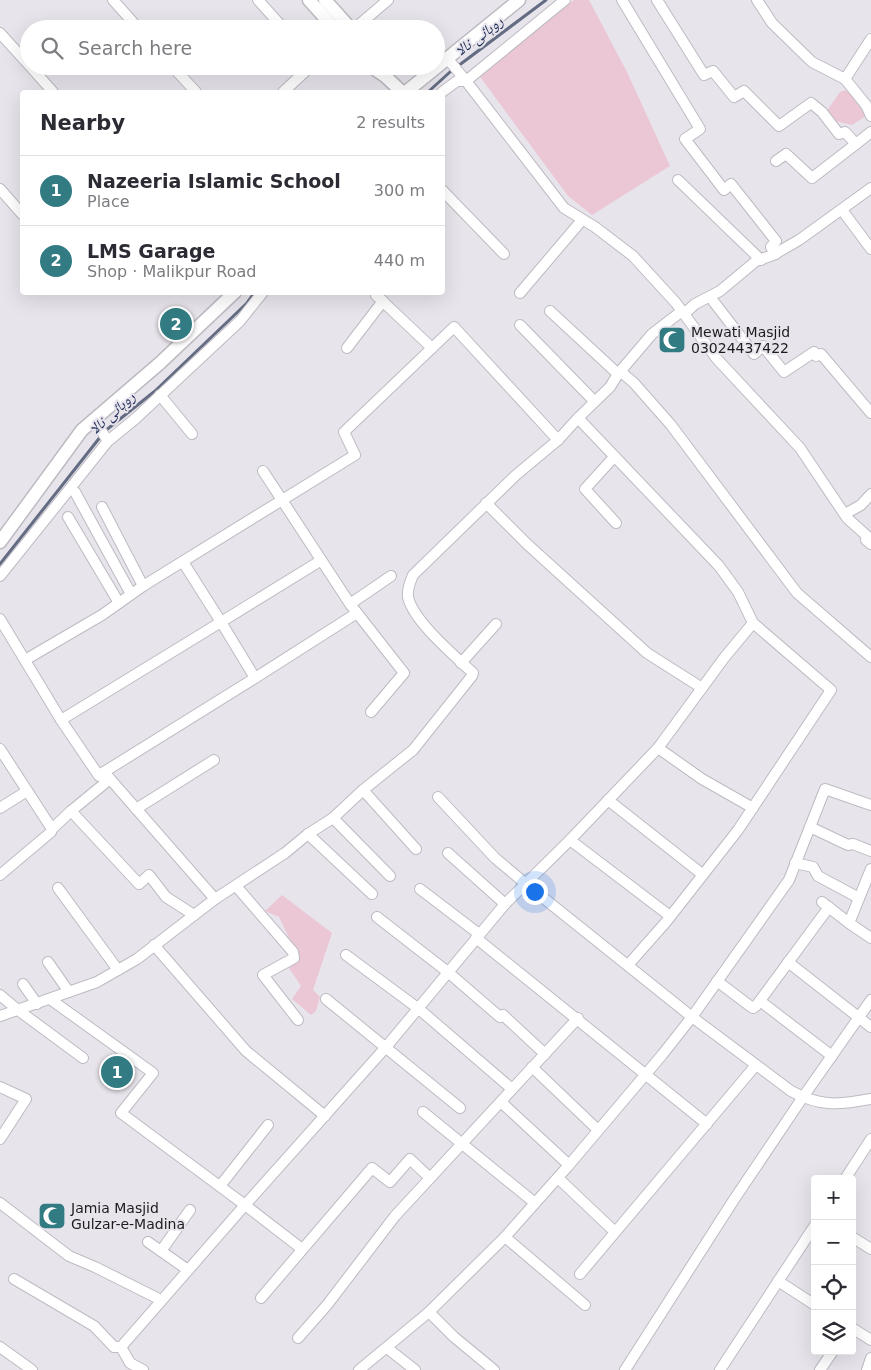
<!DOCTYPE html>
<html lang="en">
<head>
<meta charset="utf-8">
<style>
	:root { --surface:#fff; --page:#f2f2f3; --text:#2b2b33; --muted:#7c7c81; --line:#e1e1e2; --accent:#327b82 }
	body { margin:0; font-family:"DejaVu Sans","Noto Naskh Arabic",sans-serif; background:var(--page); color:var(--text) }
	.controls { position:absolute; right:15px; bottom:15px; display:grid; overflow:hidden; border-radius:5px; box-shadow:0 5px 20px #0002 }
	.controls button { width:45px; height:45px; display:grid; place-items:center; padding:0; border:0; border-bottom:1px solid var(--line); background:var(--surface); color:var(--text); font:25px sans-serif }
	.you { position:absolute; left:534px; top:891px; width:18px; height:18px; margin:-12px; border:4px solid #fff; border-radius:50%; background:#1a73e8; box-shadow:0 0 0 8px #1a73e833 }
	.badge { display:grid; place-items:center; width:32px; height:32px; border-radius:50%; background:var(--accent); color:#fff; font-size:16px; font-weight:700 }
	.pin { position:absolute; translate:-50% -50%; border:2px solid #fff; box-shadow:0 1px 5px #0006 }
	.list { margin:0; padding:0; list-style:none }
	h2 { display:flex; justify-content:space-between; align-items:center; height:65px; margin:0; padding:0 20px; font-size:21px }
	h2 small { font-size:16px; font-weight:400; color:var(--muted) }
	.list li { display:grid; grid-template-columns:32px 1fr auto; gap:15px; align-items:center; box-sizing:border-box; height:70px; padding:0 20px; border-top:1px solid var(--line) }
	.list b { display:block; font-size:19px; white-space:nowrap }
	.list p { margin:0; font-size:16px; white-space:nowrap; color:var(--muted) }
	.list em { font-size:16px; font-style:normal; color:var(--muted) }
	.icon { flex:none; width:28px; height:28px; fill:none; stroke:currentColor; stroke-width:2; stroke-linecap:round; stroke-linejoin:round }
	.map { position:relative; flex:none; width:871px; height:1370px; overflow:hidden }
	.search { position:absolute; background:var(--surface); box-shadow:0 5px 20px #0002; left:20px; top:20px; width:425px; height:55px; display:flex; align-items:center; gap:12px; box-sizing:border-box; padding:0 18px; border-radius:28px; color:var(--muted); font-size:19px }
	.panel { position:absolute; background:var(--surface); box-shadow:0 5px 20px #0002; left:20px; top:90px; width:425px; height:205px; border-radius:5px }
	.map>svg:first-child { display:block }
</style>
</head>
<body>
<div class="map">
<svg width="871" height="1370" viewBox="0 0 871 1370">
	<rect width="100%" height="100%" fill="#e8e4ec"/>
	<!-- green -->
	<g fill="#ebc7d5">
		<polygon points="574,0 589,0 627,72 670,166 592,215 568,196 478,74"/>
		<polygon points="846,90 852,96 866,116 852,125 835,121 826,112 840,92"/>
		<polygon points="282,895 332,933 313,990 320,997 316,1011 311,1015 292,999 301,986 289,968 298,961 296,946 291,942 279,917 265,911"/>
	</g>
	<g fill="none" stroke-linecap="round" stroke-linejoin="round">
		<!-- stream -->
		<g stroke="#636c82" stroke-width="3">
			<polyline points="428,92 450,72 546,0"/>
			<polyline points="105,431 155,391 247,303 255,292"/>
			<polyline points="0,564 101,436"/>
		</g>
		<defs>
			<g id="minor">
				<polyline points="113,0 139,29"/>
				<polyline points="258,0 284,29"/>
				<polyline points="622,0 700,129 685,139 724,190 731,184 776,241 771,247 776,254"/>
				<polyline points="657,0 704,75 713,71 734,97 744,91 779,126 811,103 822,112 839,134 845,132 856,144 871,132"/>
				<polyline points="757,0 772,23 812,62 845,79 871,39"/>
				<polyline points="354,29 388,0"/>
				<polyline points="0,33 29,65"/>
				<polyline points="447,58 466,81 565,0"/>
				<polyline points="30,66 53,92"/>
				<polyline points="172,66 196,92"/>
				<polyline points="845,79 866,105 871,116"/>
				<polyline points="283,92 311,66"/>
				<polyline points="442,92 457,81 466,81 564,208 595,227 633,256 676,303 717,359 800,448 847,518 867,536 866,540 871,544"/>
				<polyline points="776,161 786,154 812,178 856,144"/>
				<polyline points="678,180 761,260"/>
				<polyline points="0,189 22,214"/>
				<polyline points="442,190 504,254"/>
				<polyline points="842,210 871,249"/>
				<polyline points="520,293 582,220"/>
				<polyline points="376,295 432,348"/>
				<polyline points="710,297 754,354 763,346 784,372 814,352 816,356 821,354 871,413"/>
				<polyline points="550,311 618,374"/>
				<polyline points="684,314 695,304 720,291 756,261 773,255 799,240 871,188"/>
				<polyline points="520,325 594,401"/>
				<polyline points="347,348 383,301"/>
				<polyline points="620,371 634,383 671,425 797,593 871,657"/>
				<polyline points="160,395 192,434"/>
				<polyline points="578,418 719,566 738,592 753,623 831,690 738,830 666,922 628,965"/>
				<polyline points="94,420 108,441"/>
				<polyline points="614,457 585,489 616,523"/>
				<polyline points="263,471 350,604 404,673 371,712"/>
				<polyline points="75,492 131,594"/>
				<polyline points="486,503 527,544 647,653 702,688"/>
				<polyline points="102,507 143,586"/>
				<polyline points="845,514 861,505 871,494"/>
				<polyline points="68,517 119,603"/>
				<polyline points="183,562 221,622 320,561"/>
				<polyline points="0,576 108,441 135,419 240,321 263,292"/>
				<polyline points="350,604 391,576"/>
				<polyline points="0,619 61,720"/>
				<polyline points="25,660 102,615 143,586 355,455 344,432 454,327 558,440"/>
				<polyline points="461,663 496,624"/>
				<polyline points="658,748 702,779 753,808"/>
				<polyline points="0,749 52,829"/>
				<polyline points="104,772 255,678"/>
				<polyline points="110,779 71,811 139,884 149,875 166,897 194,915"/>
				<polyline points="363,790 416,849"/>
				<path d="M 438,797 L 495,858 L 526,884 L 692,1017 L 791,1091 C 820,1107 840,1105 871,1099"/>
				<polyline points="608,800 702,874"/>
				<polyline points="0,808 27,791"/>
				<polyline points="136,809 214,760"/>
				<polyline points="333,818 390,876"/>
				<polyline points="810,827 848,845 853,844 871,851"/>
				<polyline points="308,834 372,894"/>
				<polyline points="570,840 670,916"/>
				<polyline points="448,853 505,904"/>
				<polyline points="795,863 813,867 818,876 859,898"/>
				<polyline points="871,869 849,923 871,938"/>
				<polyline points="0,875 51,832 52,829 71,811"/>
				<polyline points="236,886 293,952 294,958 263,975 298,1020"/>
				<polyline points="58,888 118,970"/>
				<polyline points="420,889 479,934"/>
				<polyline points="215,899 104,772 99,776 61,720 221,622 255,678 357,613"/>
				<polyline points="822,902 849,923"/>
				<polyline points="377,917 449,973 500,1017 503,1015 545,1054"/>
				<polyline points="476,938 707,1124"/>
				<polyline points="154,945 246,1051 325,1116"/>
				<polyline points="346,955 419,1009 512,1089"/>
				<polyline points="48,962 69,992"/>
				<polyline points="788,962 871,1027"/>
				<polyline points="717,981 750,1006 753,1008 756,1006 829,907"/>
				<polyline points="23,984 37,1004"/>
				<polyline points="0,995 18,1010 83,1058"/>
				<polyline points="50,999 153,1073 121,1113 245,1205 302,1249"/>
				<polyline points="326,999 460,1108"/>
				<polyline points="760,1001 832,1056"/>
				<path d="M 0,1016 L 97,982 L 137,959 L 215,899 L 285,853 L 308,834 L 333,818 L 363,790 L 413,750 L 472,676 L 473,673 C 455,656 413,621 408,597 C 407,590 410,582 413,575 L 516,475 L 558,440 L 578,418 L 610,387 L 618,374 L 652,334 L 682,311"/>
				<polyline points="532,1067 598,1130"/>
				<polyline points="0,1087 26,1099 0,1139"/>
				<polyline points="501,1102 569,1165"/>
				<polyline points="423,1112 535,1203"/>
				<polyline points="558,1178 615,1232"/>
				<polyline points="845,1179 871,1139"/>
				<polyline points="220,1186 268,1125"/>
				<polyline points="0,1203 69,1256 95,1267 161,1300"/>
				<polyline points="505,1237 585,1305"/>
				<polyline points="852,1237 871,1249"/>
				<polyline points="148,1242 188,1270"/>
				<polyline points="161,1251 190,1210"/>
				<polyline points="580,1274 756,1065"/>
				<polyline points="14,1279 94,1326 114,1347 121,1347"/>
				<polyline points="778,1281 815,1305"/>
				<polyline points="261,1298 372,1168 390,1182 410,1159 430,1178"/>
				<polyline points="429,1312 454,1337 494,1370"/>
				<polyline points="852,1328 871,1340"/>
				<polyline points="298,1338 327,1305 395,1216 578,1018"/>
				<polyline points="0,1347 32,1370"/>
				<polyline points="121,1347 245,1205 386,1047 505,904 570,840 658,748 724,658 753,623"/>
				<polyline points="121,1347 130,1363 143,1370"/>
				<polyline points="387,1348 415,1370"/>
				<polyline points="359,1370 429,1312 505,1237 569,1165 662,1055 692,1017 789,880 825,789 871,805"/>
				<polyline points="625,1370 733,1201 803,1097 871,1000"/>
				<polyline points="720,1370 815,1225"/>
				<polyline points="820,1370 833,1351"/>
				<polyline points="867,1370 871,1358"/>
			</g>
			<g id="tertiary">
				<polyline points="309,0 335,29"/>
				<polyline points="325,0 351,29"/>
				<polyline points="370,66 385,76 402,92"/>
				<polyline points="406,92 519,0"/>
				<polyline points="0,542 82,430 160,363 235,292"/>
			</g>
		</defs>
		<!-- minor casing -->
		<use href="#minor" stroke="#bebac2" stroke-width="12"/>
		<!-- tertiary casing -->
		<use href="#tertiary" stroke="#bebac2" stroke-width="15"/>
		<!-- minor -->
		<use href="#minor" stroke="#fff" stroke-width="10"/>
		<!-- tertiary -->
		<use href="#tertiary" stroke="#fff" stroke-width="12"/>
	</g>
	<!-- icons -->
	<defs>
		<symbol id="mosque-square" viewBox="-11 -11 22 22"><rect x="-9" y="-9" width="18" height="18" rx="4" fill="#327b82" stroke="#e8e4ec"/><path d="M3.5-4.9A6 6 0 1 0 3.5 4.9A5 5 0 1 1 3.5-4.9Z" fill="#fff"/></symbol>
	</defs>
	<g fill-rule="evenodd">
		<use href="#mosque-square" x="656" y="324" width="32" height="32"/>
		<use href="#mosque-square" x="36" y="1200" width="32" height="32"/>
	</g>
	<g text-anchor="middle" dominant-baseline="central" stroke-width="4" stroke-linejoin="round" paint-order="stroke">
		<!-- poi labels -->
		<g font-size="14" fill="#1c1b1d" stroke="#e8e4ec" text-anchor="start">
			<text x="691" y="332">Mewati Masjid<tspan x="691" dy="16">03024437422</tspan></text>
			<text x="71" y="1208">Jamia Masjid<tspan x="71" dy="16">Gulzar-e-Madina</tspan></text>
		</g>
		<!-- water labels -->
		<g font-size="15" font-style="italic" fill="#212f5a" stroke="#e8e4ec">
			<text transform="translate(479 36) rotate(-37)">روہائی نالا</text>
			<text transform="translate(112 413) rotate(-42)">روہائی نالا</text>
		</g>
	</g>
</svg>
<div class="controls">
<button>+</button>
<button>−</button>
<button><svg class="icon" aria-label="locate" viewBox="0 0 24 24"><circle cx="12" cy="12" r="6"/><path d="M12 2v4M12 18v4M2 12h4M18 12h4"/></svg></button>
<button><svg class="icon" aria-label="layers" viewBox="0 0 24 24"><path d="M12 4l9 5-9 5-9-5zM3 14l9 5 9-5"/></svg></button>
</div>
<div class="you"></div>
<div class="pin badge" style="left:117px;top:1072px">1</div>
<div class="pin badge" style="left:176px;top:324px">2</div>
<div class="search"><svg class="icon" aria-label="search" viewBox="0 0 24 24"><circle cx="10" cy="10" r="6"/><path d="M15 15l6 6"/></svg>Search here</div>
<section class="panel">
<h2>Nearby<small>2 results</small></h2>
<ul class="list">
<li><span class="badge">1</span><div><b>Nazeeria Islamic School</b><p>Place</p></div><em>300 m</em></li>
<li><span class="badge">2</span><div><b>LMS Garage</b><p>Shop · Malikpur Road</p></div><em>440 m</em></li>
</ul>
</section>
</div>
</body>
</html>
